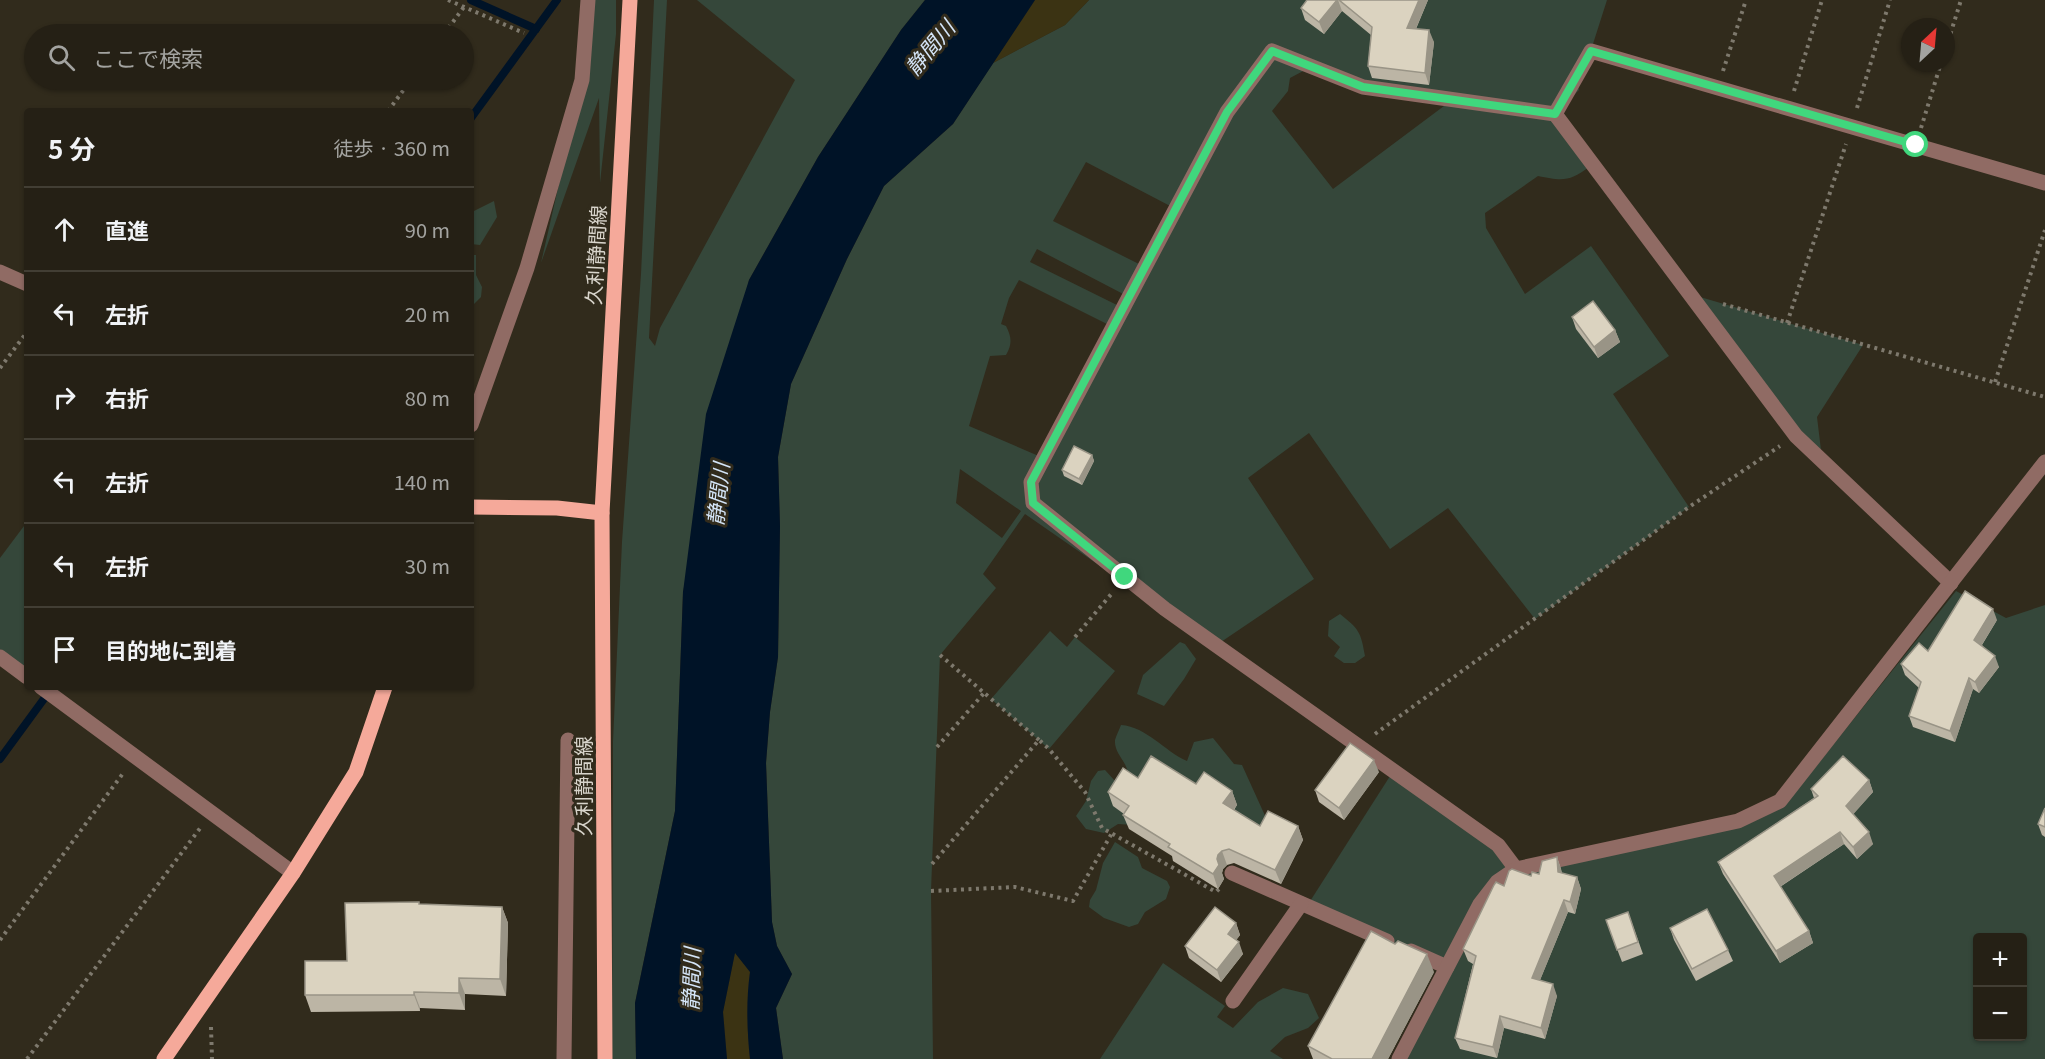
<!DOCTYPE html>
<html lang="ja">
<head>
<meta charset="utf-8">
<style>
	:root { --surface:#252015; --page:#312d22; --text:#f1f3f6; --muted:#a3a3a0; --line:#423e34 }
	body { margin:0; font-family:Georgia,"Noto Sans JP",serif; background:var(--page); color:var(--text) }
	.controls { position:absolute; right:18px; bottom:18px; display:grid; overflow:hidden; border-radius:6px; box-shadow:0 2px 4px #0004 }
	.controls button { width:54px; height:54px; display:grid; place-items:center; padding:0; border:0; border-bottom:2px solid var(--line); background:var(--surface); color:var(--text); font:30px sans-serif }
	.compass { position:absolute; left:1901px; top:18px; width:54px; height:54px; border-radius:50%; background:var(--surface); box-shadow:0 2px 4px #0004; rotate:26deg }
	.stop { position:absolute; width:18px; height:18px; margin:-14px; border:4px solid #40d77d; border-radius:50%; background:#fff }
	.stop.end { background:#40d77d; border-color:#fff; box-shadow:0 2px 6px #0008 }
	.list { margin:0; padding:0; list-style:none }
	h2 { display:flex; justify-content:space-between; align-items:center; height:78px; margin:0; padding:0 24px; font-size:26px }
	h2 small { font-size:20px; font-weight:400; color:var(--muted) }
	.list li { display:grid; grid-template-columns:39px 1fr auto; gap:18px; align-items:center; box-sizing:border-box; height:84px; padding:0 24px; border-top:2px solid var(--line) }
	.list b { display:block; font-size:22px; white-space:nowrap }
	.list em { font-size:20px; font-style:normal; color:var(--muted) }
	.icon { flex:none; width:33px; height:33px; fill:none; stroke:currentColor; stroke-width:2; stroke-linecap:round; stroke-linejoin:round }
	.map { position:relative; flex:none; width:2045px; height:1059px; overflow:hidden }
	.search { position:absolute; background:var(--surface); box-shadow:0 2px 4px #0004; left:24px; top:24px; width:450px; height:66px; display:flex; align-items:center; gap:15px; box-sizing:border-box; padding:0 21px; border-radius:33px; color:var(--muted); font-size:22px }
	.panel { position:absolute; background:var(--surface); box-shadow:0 2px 4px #0004; left:24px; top:108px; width:450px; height:582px; border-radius:6px }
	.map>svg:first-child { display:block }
</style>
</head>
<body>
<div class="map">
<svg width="2045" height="1059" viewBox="0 0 2045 1059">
	<rect width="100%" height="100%" fill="#312b1c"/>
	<!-- green -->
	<g fill="#35473a" fill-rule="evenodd">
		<polygon points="583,0 616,0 616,34 600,183 599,98 541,263 561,175 575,79"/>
		<polygon points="654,0 667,0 649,338 655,346 660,328 795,80 697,0 925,0 901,30 818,157 749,280 683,592 675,811 635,1003 636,1059 612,1059 613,741 622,542 641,274"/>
		<path d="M 1089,0 L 1607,0 L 1592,47 L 1576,75 L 1579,90 L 1555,114 L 1363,87 L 1272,50 L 1174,208 L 1086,162 L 1053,221 L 1143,266 L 1127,296 L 1037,249 L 1030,262 L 1121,307 L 1111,326 L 1019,280 L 1009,298 L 1001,324 L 1006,326 C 1012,338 1012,344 1006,355 L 990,356 L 969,426 L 1041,457 L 1030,505 L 1165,611 L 1025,514 L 983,574 L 996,588 L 940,655 L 931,891 L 933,1059 L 783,1059 L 776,1008 L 792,974 L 777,946 L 772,922 L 766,763 L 770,712 L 778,657 L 780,526 L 778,457 L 791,384 L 847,259 L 884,186 L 953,124 L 993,63 L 1065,25 ZM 960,469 L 1021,511 L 1002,538 L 956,503 Z"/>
		<path d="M 1273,55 L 1307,69 L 1290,78 L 1288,91 L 1272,111 L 1333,189 L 1448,103 L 1553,117 L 1590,166 C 1570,182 1562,181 1538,176 L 1485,213 L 1486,228 L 1525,294 L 1591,246 L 1669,356 L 1613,394 L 1689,507 L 1535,619 L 1448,508 L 1390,549 L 1309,433 L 1248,478 L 1314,579 L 1218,644 L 1036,503 L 1033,482 L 1229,113 Z"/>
		<polygon points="494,201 497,217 480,245 471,244 472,212"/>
		<polygon points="471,255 476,255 476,275 482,287 481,297 471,307"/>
		<polygon points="1690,294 1863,345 1817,417 1821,450 1796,436"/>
		<polygon points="27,522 27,670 0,650 0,558"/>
		<path d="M 1956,591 L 2006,618 L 2045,605 L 2045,1059 L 1404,1059 L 1482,907 L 1521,874 L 1785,805 ZM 1978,938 L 2022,938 L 2022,1036 L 1978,1036 Z"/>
		<path d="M 1340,614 C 1359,629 1361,632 1365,656 L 1355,663 L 1344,663 L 1334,656 L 1340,647 L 1328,636 L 1329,621 Z"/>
		<polygon points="1050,631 1067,647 1075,637 1115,671 1049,749 991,699"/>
		<polygon points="1180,642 1185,644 1196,659 1184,679 1164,706 1137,694 1143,675"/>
		<path d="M 1121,725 C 1147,727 1164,751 1187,761 L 1194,742 L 1213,738 L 1234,764 L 1242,765 L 1267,820 L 1253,833 L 1118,824 L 1104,833 L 1086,829 L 1076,816 L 1086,801 L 1091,781 L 1098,771 L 1105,770 L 1115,781 L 1128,774 C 1127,761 1114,754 1115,740 C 1116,736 1119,730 1121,725 Z"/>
		<polygon points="1392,773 1496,847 1512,868 1443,965 1307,906"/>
		<polygon points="1115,842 1138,857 1142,868 1167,881 1170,887 1166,899 1145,912 1138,924 1129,927 1104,918 1089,907 1090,900 1096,890 1103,863"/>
		<polygon points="1163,963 1225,1006 1217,1017 1233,1028 1258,1002 1283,988 1308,994 1319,1018 1308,1028 1285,1037 1270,1051 1283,1059 1100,1059"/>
	</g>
	<!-- sand -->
	<g fill="#3b3313">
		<polygon points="1035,0 1089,0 1065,25 993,63"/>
		<path d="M 735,952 L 750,972 C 746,1001 747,1031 750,1059 L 727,1059 L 723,1012 Z"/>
	</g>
	<!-- water -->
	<path fill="#001327" d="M 925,0 L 1035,0 L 953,124 L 884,186 L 847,259 L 791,384 L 778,457 L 780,526 L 778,657 L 770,712 L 766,763 L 772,922 L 777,946 L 792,974 L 776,1008 L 783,1059 L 750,1059 C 747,1031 746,1001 750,972 L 735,953 L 723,1012 L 727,1059 L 636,1059 L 635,1003 L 675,811 L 683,592 L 706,414 L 749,280 L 818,157 L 901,30 Z"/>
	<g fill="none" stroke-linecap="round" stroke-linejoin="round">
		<!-- stream -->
		<g stroke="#001327" stroke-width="8">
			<polyline points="471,0 536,29"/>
			<polyline points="471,118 557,0"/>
			<polyline points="0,759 49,692"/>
		</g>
		<!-- path -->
		<g stroke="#7e796d" stroke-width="4" stroke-dasharray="3 4.5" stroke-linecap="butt">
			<polyline points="448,0 524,33"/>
			<polyline points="444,34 464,7"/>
			<polyline points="1946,48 1961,0"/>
			<polyline points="1723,71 1746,0"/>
			<polyline points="1794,91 1822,0"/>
			<polyline points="1857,108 1890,0"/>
			<polyline points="388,111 411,80"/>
			<polyline points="1921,128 1941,63"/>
			<polyline points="1723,304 2045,397"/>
			<polyline points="1787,323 1846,144"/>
			<polyline points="0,368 27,332"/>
			<polyline points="1995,382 2045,230"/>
			<polyline points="1075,637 1113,592"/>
			<polyline points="940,655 1039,740"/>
			<polyline points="1375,734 1689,507 1780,446"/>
			<polyline points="937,747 984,693"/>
			<polyline points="932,864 1039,740 1049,749 1085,792 1102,828 1216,892 1220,888"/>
			<polyline points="931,891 1015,887 1073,901 1112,833"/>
			<polyline points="0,940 124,772"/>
			<polyline points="211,1027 212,1059"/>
			<polyline points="27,1059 201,827"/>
		</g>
		<!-- minor -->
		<g stroke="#906b64" stroke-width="15">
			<polyline points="0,272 27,284"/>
			<polyline points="471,425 527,268 582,80 588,0"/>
			<polyline points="1951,583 1796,436 1555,114 1591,51 2045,183"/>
			<polyline points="0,657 27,677"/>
			<polyline points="41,687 293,873"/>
			<polyline points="1516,869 1498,845 1165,609 1033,503 1031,482 1227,112 1272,51 1363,87 1555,114"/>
			<polyline points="1232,873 1387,941"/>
			<polyline points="1411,951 1447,967"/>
			<polyline points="1233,1001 1301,904"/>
			<polyline points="564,1059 568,740"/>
			<polyline points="1399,1059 1480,904 1497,882 1516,869 1738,821 1780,801 2045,462"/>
		</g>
		<!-- major -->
		<g stroke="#f5a99a" stroke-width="15">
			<polyline points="471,507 557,508 602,513"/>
			<polyline points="164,1059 293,873 356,772 385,687"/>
			<polyline points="605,1059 602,513 630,0"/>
		</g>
	</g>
	<!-- wall -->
	<g fill="#bcb5a5">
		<polygon points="1307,0 1428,0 1416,29 1434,42 1429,85 1372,78 1368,66 1371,35 1342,11 1324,34 1305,20 1301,8"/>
		<polygon points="1572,317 1615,330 1620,342 1598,358 1576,329"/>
		<polygon points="1092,455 1094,461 1082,485 1064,476 1062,470"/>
		<polygon points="1997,620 1982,645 1999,667 1979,693 1973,689 1955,742 1913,727 1909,716 1919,688 1905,675 1901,664"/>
		<polygon points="1379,772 1344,820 1319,802 1315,790"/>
		<polygon points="1138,778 1196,784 1232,791 1237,805 1234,810 1260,826 1298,826 1303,840 1281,884 1234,863 1227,865 1223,869 1222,873 1224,879 1218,889 1173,861 1172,856 1129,829 1123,815 1124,814 1113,806 1108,792"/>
		<polygon points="1869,780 1873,792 1853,814 1873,844 1857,859 1844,844 1780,887 1809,931 1813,943 1780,963 1723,874 1718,862 1814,798 1811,789"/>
		<polygon points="2045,808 2045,837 2042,835 2038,824"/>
		<polygon points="1557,857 1561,869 1562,873 1577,877 1581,889 1575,914 1568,912 1540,980 1557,996 1545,1039 1504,1028 1497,1058 1460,1049 1455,1038 1473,964 1468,961 1463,949 1504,886 1539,874"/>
		<polygon points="420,904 502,907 508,923 506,996 465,994 465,1010 420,1008 420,1011 311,1012 305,995"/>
		<polygon points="1628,912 1643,954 1622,962 1606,920"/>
		<polygon points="1236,923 1240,935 1236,940 1243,954 1221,982 1189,958 1185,946"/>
		<polygon points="1670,928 1728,950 1733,961 1696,981 1674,940"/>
		<polygon points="1434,972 1388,1059 1313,1059 1308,1046"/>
	</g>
	<!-- shaded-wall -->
	<g fill="#999486">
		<polygon points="1337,0 1338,0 1342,11 1324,34 1319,22"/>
		<polygon points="1419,0 1428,0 1411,40 1407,28"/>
		<polygon points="1429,30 1434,42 1429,85 1425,73"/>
		<polygon points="1615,330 1620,342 1598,358 1594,347"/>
		<polygon points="1092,455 1094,461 1082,485 1079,479"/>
		<polygon points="1993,609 1997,620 1978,651 1974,640"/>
		<polygon points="1995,656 1999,667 1979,693 1975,682"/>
		<polygon points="1969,678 1973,689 1955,742 1950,731"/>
		<polygon points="1374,760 1379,772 1344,820 1339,808"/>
		<polygon points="1869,780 1873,792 1850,818 1846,806"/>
		<polygon points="1232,791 1237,805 1228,817 1223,803"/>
		<polygon points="1298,826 1303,840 1281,884 1275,870"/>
		<polygon points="1840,832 1844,844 1778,888 1774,876"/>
		<polygon points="1869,832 1873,844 1857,859 1853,847"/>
		<polygon points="1222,851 1227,865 1223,869 1222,873 1224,879 1218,889 1213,874 1218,855"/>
		<polygon points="1557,857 1561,869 1562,884 1558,872"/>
		<polygon points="1577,877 1581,889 1575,914 1570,902"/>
		<polygon points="1564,900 1568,912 1536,990 1532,978"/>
		<polygon points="502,907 508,923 506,996 500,979"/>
		<polygon points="1236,923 1240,935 1232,946 1228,934"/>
		<polygon points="1809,931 1813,943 1780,963 1776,951"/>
		<polygon points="1239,942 1243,954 1221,982 1217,970"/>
		<polygon points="1427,954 1434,972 1388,1059 1372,1059"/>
		<polygon points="459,978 465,994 465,1010 459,993"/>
		<polygon points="1553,984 1557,996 1545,1039 1541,1028"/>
		<polygon points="414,992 420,1008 420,1011 414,995"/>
		<polygon points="1500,1016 1504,1028 1497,1058 1493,1047"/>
	</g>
	<!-- building -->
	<g fill="#dbd3c0" stroke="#999486" stroke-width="1.5">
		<polygon points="1307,0 1337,0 1319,22 1301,8"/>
		<polygon points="1339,0 1419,0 1407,28 1429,30 1425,73 1368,66 1372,27"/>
		<polygon points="1593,301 1615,330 1594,347 1572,317"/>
		<polygon points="1074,446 1092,455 1079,479 1062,470"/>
		<polygon points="1965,591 1993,609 1974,640 1995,656 1975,682 1969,678 1950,731 1909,716 1921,682 1901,664 1919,643 1928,651"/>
		<polygon points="1350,743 1374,760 1339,808 1315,790"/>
		<polygon points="1151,756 1196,784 1204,772 1232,791 1223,803 1260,826 1268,811 1298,826 1275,870 1229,849 1222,851 1218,855 1217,859 1219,865 1213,874 1168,847 1170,844 1123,815 1129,806 1108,792 1123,768 1138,778"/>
		<polygon points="1843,756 1869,780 1846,806 1869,832 1853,847 1840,832 1774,876 1809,931 1776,951 1718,862 1818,796 1811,789"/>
		<polygon points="2045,808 2045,827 2038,824"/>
		<polygon points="1557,857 1558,872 1577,877 1570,902 1564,900 1532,978 1553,984 1541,1028 1500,1016 1493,1047 1455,1038 1476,956 1463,949 1494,885 1496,882 1504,886 1509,871 1512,869 1531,876 1532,872 1539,874 1542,861"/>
		<polygon points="419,902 419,904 502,907 500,979 459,978 459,993 414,992 414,995 305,995 305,961 347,961 345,903"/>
		<polygon points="1215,907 1236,923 1228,934 1239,942 1217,970 1185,946"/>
		<polygon points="1707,909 1728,950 1692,969 1670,928"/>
		<polygon points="1628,912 1638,942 1617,950 1606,920"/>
		<polygon points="1371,931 1395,944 1398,941 1427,954 1372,1059 1332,1059 1308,1046"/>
	</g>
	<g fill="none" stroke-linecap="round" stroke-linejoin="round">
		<!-- route -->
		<polyline stroke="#40d77d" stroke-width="8" points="1125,577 1033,503 1031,482 1227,112 1272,51 1363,87 1555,114 1591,51 1916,145"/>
	</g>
	<g text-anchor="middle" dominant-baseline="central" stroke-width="6" stroke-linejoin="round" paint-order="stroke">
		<!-- street labels -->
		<g font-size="20" fill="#d8d4cb" stroke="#312b1c">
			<text transform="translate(595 255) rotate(-87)">久利静間線</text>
			<text transform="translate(582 786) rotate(-90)">久利静間線</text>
		</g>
		<!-- water labels -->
		<g font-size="21" font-style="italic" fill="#d4e5f8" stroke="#312b1c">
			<text transform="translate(929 47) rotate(-50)">静間川</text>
			<text transform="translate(717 494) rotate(-84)">静間川</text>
			<text transform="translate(690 979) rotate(-88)">静間川</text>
		</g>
	</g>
</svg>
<div class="controls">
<button>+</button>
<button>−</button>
</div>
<svg class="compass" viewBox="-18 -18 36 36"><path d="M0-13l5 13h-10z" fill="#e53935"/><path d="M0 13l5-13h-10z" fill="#a3a3a0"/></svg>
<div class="stop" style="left:1916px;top:145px"></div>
<div class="stop end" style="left:1125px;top:577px"></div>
<div class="search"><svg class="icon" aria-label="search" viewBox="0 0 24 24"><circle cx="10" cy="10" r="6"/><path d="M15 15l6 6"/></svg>ここで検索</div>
<section class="panel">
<h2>5 分<small>徒歩 · 360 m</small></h2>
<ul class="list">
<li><svg class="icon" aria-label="ahead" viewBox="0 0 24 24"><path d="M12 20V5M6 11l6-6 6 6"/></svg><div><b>直進</b></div><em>90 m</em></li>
<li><svg class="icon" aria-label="left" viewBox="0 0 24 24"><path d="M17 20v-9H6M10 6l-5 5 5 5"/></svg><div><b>左折</b></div><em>20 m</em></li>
<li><svg class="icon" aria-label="right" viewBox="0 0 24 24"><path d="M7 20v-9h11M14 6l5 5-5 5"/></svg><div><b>右折</b></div><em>80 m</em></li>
<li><svg class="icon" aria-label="left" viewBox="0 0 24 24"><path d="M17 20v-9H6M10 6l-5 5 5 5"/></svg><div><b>左折</b></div><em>140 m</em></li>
<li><svg class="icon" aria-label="left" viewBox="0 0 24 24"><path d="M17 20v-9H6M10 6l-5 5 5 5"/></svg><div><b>左折</b></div><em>30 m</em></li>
<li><svg class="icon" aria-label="arrive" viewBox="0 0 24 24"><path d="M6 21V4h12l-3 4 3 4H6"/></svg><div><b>目的地に到着</b></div></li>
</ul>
</section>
</div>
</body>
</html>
